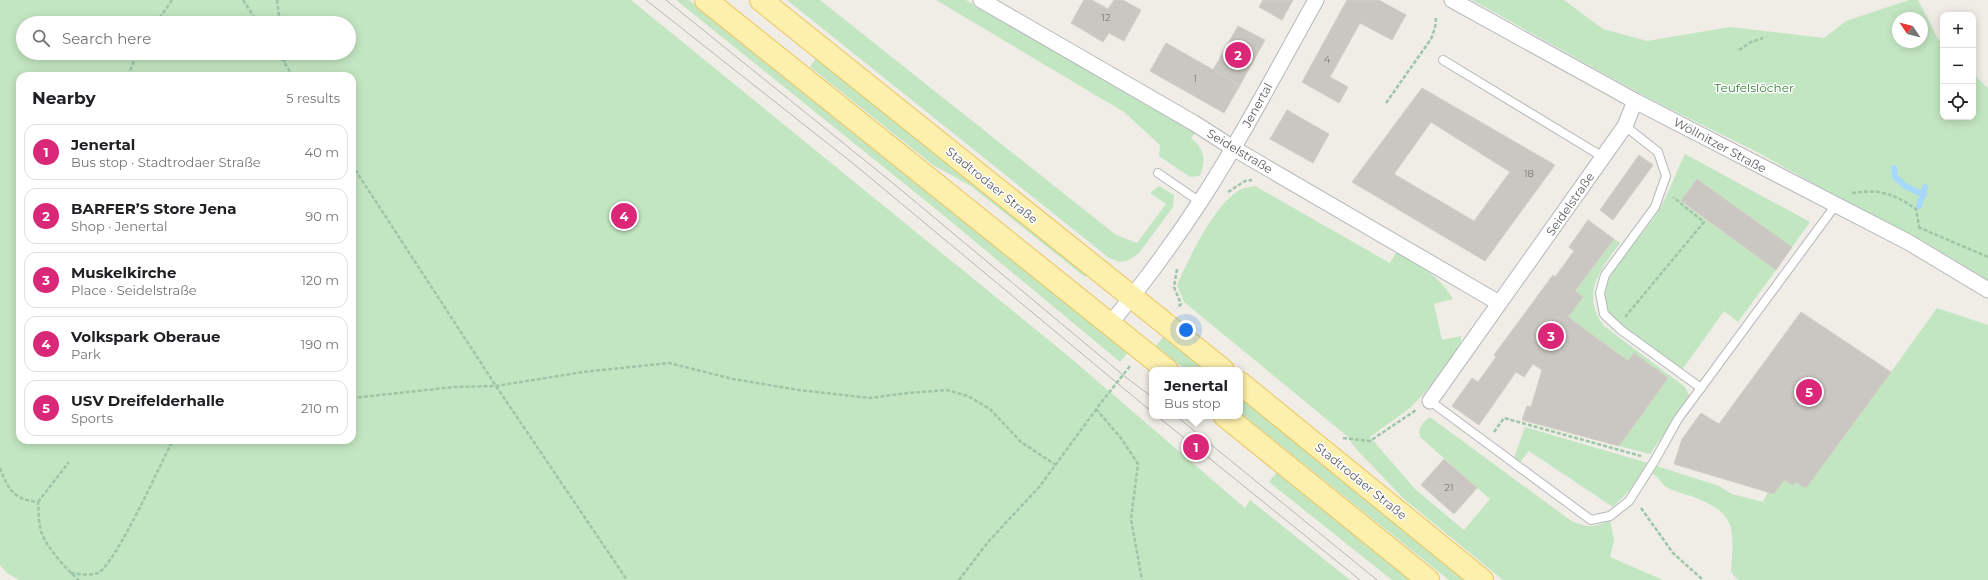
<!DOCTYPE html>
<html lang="en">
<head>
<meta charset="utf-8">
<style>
	:root { --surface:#fff; --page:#f2f2f2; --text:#202124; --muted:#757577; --line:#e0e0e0; --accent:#db2777 }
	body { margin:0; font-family:Montserrat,sans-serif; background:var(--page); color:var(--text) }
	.controls { position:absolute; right:12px; top:12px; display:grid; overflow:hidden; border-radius:8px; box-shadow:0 2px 10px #0003 }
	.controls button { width:36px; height:36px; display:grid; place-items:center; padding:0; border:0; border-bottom:1px solid var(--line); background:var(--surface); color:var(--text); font:20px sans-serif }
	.compass { position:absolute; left:1892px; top:12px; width:36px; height:36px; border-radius:50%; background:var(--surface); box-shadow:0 2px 10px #0003; rotate:305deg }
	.you { position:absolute; left:1186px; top:330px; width:14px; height:14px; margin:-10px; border:3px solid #fff; border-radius:50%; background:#1a73e8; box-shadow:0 0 0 6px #1a73e833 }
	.badge { display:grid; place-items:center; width:26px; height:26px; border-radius:50%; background:var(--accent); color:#fff; font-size:13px; font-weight:700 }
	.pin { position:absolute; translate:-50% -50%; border:2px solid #fff; box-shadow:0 1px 4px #0006 }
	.popup { position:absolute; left:1149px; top:367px; width:94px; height:52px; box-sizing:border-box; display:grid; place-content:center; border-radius:8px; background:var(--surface); filter:drop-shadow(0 1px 3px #0005); font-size:13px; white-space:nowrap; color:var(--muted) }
	.popup b { font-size:15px; color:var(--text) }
	.popup::after { content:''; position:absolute; left:50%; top:100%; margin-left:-8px; border:8px solid transparent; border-top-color:var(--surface) }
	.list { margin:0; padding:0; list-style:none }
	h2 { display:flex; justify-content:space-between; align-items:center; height:52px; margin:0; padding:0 16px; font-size:17px }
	h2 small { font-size:13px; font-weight:400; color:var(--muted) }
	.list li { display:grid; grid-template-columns:26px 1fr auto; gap:12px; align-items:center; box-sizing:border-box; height:56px; margin:0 8px 8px; padding:0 8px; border:1px solid var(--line); border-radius:12px }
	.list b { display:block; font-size:15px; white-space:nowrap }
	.list p { margin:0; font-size:13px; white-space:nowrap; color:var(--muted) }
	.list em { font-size:13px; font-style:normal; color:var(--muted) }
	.icon { flex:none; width:22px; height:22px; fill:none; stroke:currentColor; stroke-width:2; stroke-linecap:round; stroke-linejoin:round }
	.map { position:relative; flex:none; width:1988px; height:580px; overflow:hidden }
	.search { position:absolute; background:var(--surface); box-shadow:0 2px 10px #0003; left:16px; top:16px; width:340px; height:44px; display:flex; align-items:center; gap:10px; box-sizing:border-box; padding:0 14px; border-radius:22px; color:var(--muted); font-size:15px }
	.panel { position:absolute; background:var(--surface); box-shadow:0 2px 10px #0003; left:16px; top:72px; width:340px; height:372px; border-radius:12px }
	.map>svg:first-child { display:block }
</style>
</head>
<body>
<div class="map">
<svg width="1988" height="580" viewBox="0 0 1988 580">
	<rect width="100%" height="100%" fill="#efede5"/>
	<!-- green -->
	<g fill="#c3e6c2" fill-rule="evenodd">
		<path d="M 0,0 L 631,0 L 1067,355 L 1245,508 L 1250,500 L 1350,580 L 19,580 L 7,573 L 0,565 ZM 23,23 L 349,23 L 349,53 L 23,53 ZM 20,76 L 352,76 L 352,440 L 20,440 Z"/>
		<polygon points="676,0 689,0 781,72 894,165 1128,352 1120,362 937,210"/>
		<polygon points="787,0 820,0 1116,235 1137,243 1166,204 1150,193 1159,186 1174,195 1173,207 1139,253 1129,260 1120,262 1109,258"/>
		<path d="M 936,0 L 966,0 L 1195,133 L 1191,138 C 1205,150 1206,159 1200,176 L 1190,177 L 1159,156 L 1160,145 L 1124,112 Z"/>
		<path d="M 1472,0 L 1564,0 L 1603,29 L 1647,41 L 1730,27 L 1824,38 L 1846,21 L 1909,0 L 1918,0 L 1938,39 L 1943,43 L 1943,117 L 1973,117 L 1973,74 L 1988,88 L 1988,280 L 1923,241 L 1841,199 L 1759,153 L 1646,97 ZM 1898,18 L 1922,18 L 1922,42 L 1898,42 Z"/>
		<polygon points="817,57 1089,273 1085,277 971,186 933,165 810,67"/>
		<path d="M 1685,154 L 1810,222 L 1792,247 L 1697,179 L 1681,202 L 1776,270 L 1738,322 L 1724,311 L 1682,370 L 1612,317 C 1587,283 1638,243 1656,215 C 1668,196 1675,174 1685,154 Z"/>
		<path d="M 1255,186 L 1390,263 L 1397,251 C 1419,264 1440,277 1453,299 L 1434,304 L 1442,340 L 1461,336 L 1461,349 L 1448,368 L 1410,408 L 1370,437 L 1415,489 L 1464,530 L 1490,499 L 1420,437 C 1418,427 1422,423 1430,417 L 1570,520 C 1586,528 1594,528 1610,520 L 1614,540 L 1610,557 L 1663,580 L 1503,580 L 1404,499 L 1357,450 L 1347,436 L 1184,302 L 1177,285 C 1189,258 1213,207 1238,191 C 1242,188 1250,187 1255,186 Z"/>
		<path d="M 1614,239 L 1620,243 C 1600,270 1580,294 1604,326 L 1685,387 L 1690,397 L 1650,454 L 1619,446 L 1668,378 L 1634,353 L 1628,361 L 1568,317 L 1575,291 Z"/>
		<path d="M 1937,308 L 1988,325 L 1988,580 L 1738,580 L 1731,572 C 1734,527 1737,513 1691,496 C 1683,493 1671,491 1665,486 C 1660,482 1659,477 1652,473 L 1657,466 L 1719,486 L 1732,494 L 1763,502 L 1768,492 L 1774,494 L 1784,480 L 1793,485 L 1891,372 Z"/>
		<polygon points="1164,336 1209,370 1186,370 1156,346"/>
		<polygon points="1240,395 1467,580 1449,580 1240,413"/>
		<polygon points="1525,427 1648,463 1631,489 1613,507 1529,451 1520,462 1514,458"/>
		<polygon points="1277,472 1414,580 1392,580 1269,482"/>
	</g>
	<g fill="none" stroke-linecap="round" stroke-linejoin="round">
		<!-- stream -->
		<g stroke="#a7d8fd" stroke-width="6">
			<polyline points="1894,168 1895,177 1905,186 1924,195"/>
			<polyline points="1919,206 1925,187"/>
		</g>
	</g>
	<!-- building -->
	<g fill="#cac7c2" stroke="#d3cec4" fill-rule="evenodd">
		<polygon points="1084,0 1092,0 1108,9 1114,0 1123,0 1141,10 1124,41 1109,33 1103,42 1071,23"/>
		<polygon points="1263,0 1293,0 1282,20 1259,7"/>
		<polygon points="1347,0 1379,0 1406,15 1392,40 1360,23 1330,77 1348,87 1339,103 1302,82"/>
		<polygon points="1238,26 1265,40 1240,85 1213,70"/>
		<polygon points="1166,43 1240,85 1224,113 1150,71"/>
		<path d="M 1422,88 L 1555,165 L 1485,261 L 1352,182 ZM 1431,122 L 1510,172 L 1474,221 L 1394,174 Z"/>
		<polygon points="1287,110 1329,134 1313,163 1270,139"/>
		<polygon points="1639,155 1653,165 1613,220 1600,210"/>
		<polygon points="1697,179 1792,247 1776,270 1681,201"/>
		<polygon points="1588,220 1614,239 1575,291 1583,297 1568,317 1628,361 1634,353 1668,378 1619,446 1522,420 1527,406 1531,407 1542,370 1533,364 1524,377 1516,372 1479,425 1452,406 1472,378 1478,382 1496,357 1494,355 1553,275 1555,277 1574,251 1569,247"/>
		<polygon points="1801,312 1891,372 1806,488 1796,482 1793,485 1784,480 1774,494 1674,464 1682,439 1701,413 1719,424"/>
		<polygon points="1444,459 1477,488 1454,514 1421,485"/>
	</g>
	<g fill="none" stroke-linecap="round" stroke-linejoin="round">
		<defs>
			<g id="service">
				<polyline points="1443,60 1603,157"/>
				<polyline points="1625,126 1658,152 1666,176 1655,207 1605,275 1600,293 1604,314 1621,330 1701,388"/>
				<polyline points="1158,173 1200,202"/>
				<polyline points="1430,401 1591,520 1610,516 1629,501 1655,460 1678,419 1835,206"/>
			</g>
			<g id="minor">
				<polyline points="981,0 1194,123 1233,148 1499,303"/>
				<polyline points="1452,0 1635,101 1908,242 1988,290"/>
				<path d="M 1110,324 C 1142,285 1172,245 1200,202 C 1242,137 1278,68 1316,0"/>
				<polyline points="1430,401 1625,126 1635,101"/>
			</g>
			<g id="primary">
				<polyline points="706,0 1167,370"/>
				<polyline points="761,0 1223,370"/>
				<polyline points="1240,383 1482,580"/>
				<polyline points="1225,416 1428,580"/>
			</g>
		</defs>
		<!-- service casing -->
		<use href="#service" stroke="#b5b8bc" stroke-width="10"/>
		<!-- minor casing -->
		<use href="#minor" stroke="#b5b8bc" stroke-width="17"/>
		<!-- primary casing -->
		<use href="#primary" stroke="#eec45f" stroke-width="24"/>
		<!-- path -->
		<g stroke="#9cc6a7" stroke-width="2.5" stroke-dasharray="4 2" stroke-linecap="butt">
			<polyline points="243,0 258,23"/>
			<polyline points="277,0 280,23"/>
			<polyline points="156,23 172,0"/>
			<polyline points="1739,50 1751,42 1763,38"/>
			<polyline points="278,53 293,76"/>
			<polyline points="284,53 285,62"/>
			<polyline points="128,76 137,53"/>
			<polyline points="1386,103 1431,39 1435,28 1436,18"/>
			<polyline points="352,165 496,386 627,580"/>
			<polyline points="1228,192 1245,181 1252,180"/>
			<path d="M 1852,193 C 1880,189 1892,193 1916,209 L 1919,226"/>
			<polyline points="1918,227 1988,257"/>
			<polyline points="1177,269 1174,287 1181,304 1177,308"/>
			<polyline points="1625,317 1704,222 1673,197"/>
			<polyline points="352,398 454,387 496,386 583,372 669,363 733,379 799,390 870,398 908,393 947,390 968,396 990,409 1021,442 1056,465"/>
			<polyline points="1096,409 1121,438 1138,464 1131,519 1142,580"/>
			<polyline points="1494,432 1504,418 1641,456"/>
			<polyline points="1343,438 1370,441 1416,410"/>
			<path d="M 0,468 C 8,490 15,500 38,502 C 39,513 38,526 43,536 C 49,550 68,571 79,580"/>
			<polyline points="38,502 69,462"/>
			<polyline points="1641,508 1673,553 1703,580"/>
			<path d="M 71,573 C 79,574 90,576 98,573 C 115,565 161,463 173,440"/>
			<polyline points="959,580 988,542 1040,486 1100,404 1130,366"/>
		</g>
		<!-- service -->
		<use href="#service" stroke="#fff" stroke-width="8"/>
		<!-- minor -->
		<use href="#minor" stroke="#fff" stroke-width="15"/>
		<!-- primary -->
		<use href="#primary" stroke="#fdefac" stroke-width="22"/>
		<!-- tram -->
		<g stroke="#b5b6b6" stroke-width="1">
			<polyline points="646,0 855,165 1152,412"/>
			<polyline points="666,0 894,184 1123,375 1152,397"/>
			<polyline points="1157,416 1360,580"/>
			<polyline points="1176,416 1377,580"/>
		</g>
	</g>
	<g text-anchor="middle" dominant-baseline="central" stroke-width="3" stroke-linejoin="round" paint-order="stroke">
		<!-- number labels -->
		<g font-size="10" fill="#787a7c">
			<text x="1106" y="17">12</text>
			<text x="1327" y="59">4</text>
			<text x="1195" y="78">1</text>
			<text x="1529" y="173">18</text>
			<text x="1449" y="487">21</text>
		</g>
		<!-- park labels -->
		<g font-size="12" fill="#37823a" stroke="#fff">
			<text x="1754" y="87">Teufelslöcher</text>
		</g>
		<!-- street labels -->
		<g font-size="12" fill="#5d6165" stroke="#fff">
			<text transform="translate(1257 105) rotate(-61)">Jenertal</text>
			<text transform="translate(1720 145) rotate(28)">Wöllnitzer Straße</text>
			<text transform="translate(1240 151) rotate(31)">Seidelstraße</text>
			<text transform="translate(992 185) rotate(39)">Stadtrodaer Straße</text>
			<text transform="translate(1570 204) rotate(-55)">Seidelstraße</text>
			<text transform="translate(1361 481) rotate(39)">Stadtrodaer Straße</text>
		</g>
	</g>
</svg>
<div class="controls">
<button>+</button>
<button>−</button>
<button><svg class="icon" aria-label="locate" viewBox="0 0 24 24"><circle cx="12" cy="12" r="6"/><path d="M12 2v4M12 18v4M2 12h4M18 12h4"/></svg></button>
</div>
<svg class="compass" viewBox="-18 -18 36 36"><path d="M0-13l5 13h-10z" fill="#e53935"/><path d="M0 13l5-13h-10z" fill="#757577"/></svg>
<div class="you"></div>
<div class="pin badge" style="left:1196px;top:447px">1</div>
<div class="popup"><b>Jenertal</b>Bus stop</div>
<div class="pin badge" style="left:1238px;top:55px">2</div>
<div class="pin badge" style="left:1551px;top:336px">3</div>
<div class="pin badge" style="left:624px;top:216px">4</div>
<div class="pin badge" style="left:1809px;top:392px">5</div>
<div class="search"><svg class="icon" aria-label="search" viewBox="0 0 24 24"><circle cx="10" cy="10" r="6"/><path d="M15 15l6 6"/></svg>Search here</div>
<section class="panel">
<h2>Nearby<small>5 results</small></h2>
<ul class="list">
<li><span class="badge">1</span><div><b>Jenertal</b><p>Bus stop · Stadtrodaer Straße</p></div><em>40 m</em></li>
<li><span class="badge">2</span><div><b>BARFER’S Store Jena</b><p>Shop · Jenertal</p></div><em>90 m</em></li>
<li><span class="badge">3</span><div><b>Muskelkirche</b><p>Place · Seidelstraße</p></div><em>120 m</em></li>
<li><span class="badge">4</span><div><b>Volkspark Oberaue</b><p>Park</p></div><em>190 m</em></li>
<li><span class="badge">5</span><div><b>USV Dreifelderhalle</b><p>Sports</p></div><em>210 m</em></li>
</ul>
</section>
</div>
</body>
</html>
